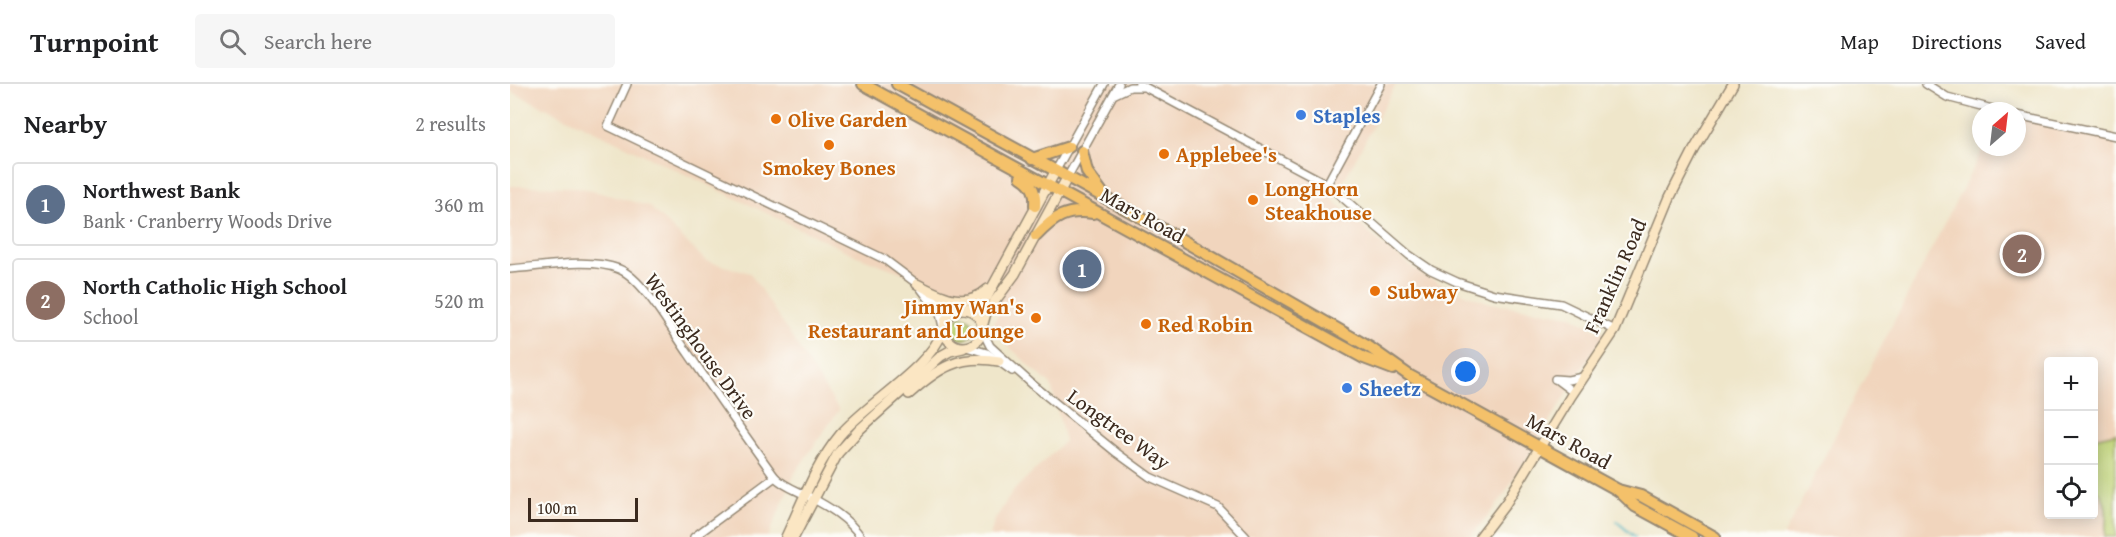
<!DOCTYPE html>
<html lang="en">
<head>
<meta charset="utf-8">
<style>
	:root { --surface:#fff; --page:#f6f6f6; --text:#202124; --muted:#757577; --line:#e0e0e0; --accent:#b5179e }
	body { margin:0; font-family:"Gentium Book Plus",serif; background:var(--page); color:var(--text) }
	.controls { position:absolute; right:18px; bottom:18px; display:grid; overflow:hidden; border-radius:6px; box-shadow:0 3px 15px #0003 }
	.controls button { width:54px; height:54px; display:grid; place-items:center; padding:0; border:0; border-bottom:2px solid var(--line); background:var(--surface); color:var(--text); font:30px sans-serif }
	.compass { position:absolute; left:1462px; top:18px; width:54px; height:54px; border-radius:50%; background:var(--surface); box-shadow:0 3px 15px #0003; rotate:28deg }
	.scale { position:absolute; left:18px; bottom:15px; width:110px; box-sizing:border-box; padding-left:6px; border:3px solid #3b2a1e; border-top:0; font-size:16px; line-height:21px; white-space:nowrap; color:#3b2a1e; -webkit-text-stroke:4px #fdfcf7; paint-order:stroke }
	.you { position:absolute; left:956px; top:288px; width:21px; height:21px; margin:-15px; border:4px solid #fff; border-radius:50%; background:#1a73e8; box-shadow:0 0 0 9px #1a73e833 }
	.badge { display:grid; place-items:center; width:39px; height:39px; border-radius:50%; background:var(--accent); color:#fff; font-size:20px; font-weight:700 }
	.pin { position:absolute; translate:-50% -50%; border:3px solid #fff; box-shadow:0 2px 6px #0006 }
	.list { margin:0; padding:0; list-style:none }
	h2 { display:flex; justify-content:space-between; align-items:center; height:78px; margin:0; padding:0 24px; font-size:26px }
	h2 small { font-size:20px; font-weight:400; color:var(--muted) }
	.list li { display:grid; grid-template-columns:39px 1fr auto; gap:18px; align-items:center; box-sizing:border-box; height:84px; margin:0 12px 12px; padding:0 12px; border:2px solid var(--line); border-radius:6px }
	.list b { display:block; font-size:22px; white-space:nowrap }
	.list p { margin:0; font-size:20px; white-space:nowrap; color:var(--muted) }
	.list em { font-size:20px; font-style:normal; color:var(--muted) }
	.icon { flex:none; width:33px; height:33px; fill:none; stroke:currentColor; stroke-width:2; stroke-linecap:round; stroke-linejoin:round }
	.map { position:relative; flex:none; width:1606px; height:453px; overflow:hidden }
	header { display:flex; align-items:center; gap:36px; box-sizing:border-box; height:84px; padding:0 30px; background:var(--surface); border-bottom:2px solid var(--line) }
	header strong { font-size:28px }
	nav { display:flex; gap:33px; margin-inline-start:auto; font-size:21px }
	.search { width:420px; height:54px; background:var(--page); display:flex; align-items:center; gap:15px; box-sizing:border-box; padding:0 21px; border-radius:6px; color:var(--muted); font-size:22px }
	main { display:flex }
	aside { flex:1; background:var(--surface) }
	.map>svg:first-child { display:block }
</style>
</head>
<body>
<header>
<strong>Turnpoint</strong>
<div class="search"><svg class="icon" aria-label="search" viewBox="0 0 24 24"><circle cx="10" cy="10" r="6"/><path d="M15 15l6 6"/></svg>Search here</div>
<nav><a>Map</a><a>Directions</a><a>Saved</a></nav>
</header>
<main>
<aside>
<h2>Nearby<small>2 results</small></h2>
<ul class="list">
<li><span class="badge" style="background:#5c6f8a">1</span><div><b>Northwest Bank</b><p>Bank · Cranberry Woods Drive</p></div><em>360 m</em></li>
<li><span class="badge" style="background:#8d6e63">2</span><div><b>North Catholic High School</b><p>School</p></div><em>520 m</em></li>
</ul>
</aside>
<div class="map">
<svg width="1606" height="453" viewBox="0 0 1606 453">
	<rect width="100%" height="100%" fill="#fdfcf7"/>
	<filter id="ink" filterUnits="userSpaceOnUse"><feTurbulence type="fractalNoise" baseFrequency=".0167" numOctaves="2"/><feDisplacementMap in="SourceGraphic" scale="12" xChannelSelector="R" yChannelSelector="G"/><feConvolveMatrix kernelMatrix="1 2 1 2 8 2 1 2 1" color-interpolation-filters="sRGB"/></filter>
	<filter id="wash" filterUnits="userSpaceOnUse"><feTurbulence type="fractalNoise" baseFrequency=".008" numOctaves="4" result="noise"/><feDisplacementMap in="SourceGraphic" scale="24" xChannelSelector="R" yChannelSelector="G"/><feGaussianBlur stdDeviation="1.35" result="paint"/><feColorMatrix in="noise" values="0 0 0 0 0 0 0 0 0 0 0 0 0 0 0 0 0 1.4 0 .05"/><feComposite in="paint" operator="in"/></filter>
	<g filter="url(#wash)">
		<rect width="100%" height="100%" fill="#efe6ca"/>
		<!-- built -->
		<g fill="#f1d5bd" fill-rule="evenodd">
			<polygon points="0,0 886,0 823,116 875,163 915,192 942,205 980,219 1062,232 1094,250 990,417 960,453 480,453 484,437 504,406 555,357 541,301 494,258 484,238 492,223 470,208 455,212 347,172 0,7"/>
			<path d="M 1507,31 L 1606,52 L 1606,453 L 1273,453 L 1474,63 L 1507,63 ZM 1538,278 L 1584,278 L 1584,430 L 1538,430 Z"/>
			<polygon points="0,102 68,103 139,122 196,177 240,189 329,326 285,389 258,453 0,453"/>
		</g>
		<!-- green -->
		<g fill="#bfd377" stroke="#7d7e4a" stroke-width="1.5">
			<circle cx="453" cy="244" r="11"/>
			<path d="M 1606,349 L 1606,453 L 1595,453 C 1596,437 1600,414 1584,403 L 1584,354 Z"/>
		</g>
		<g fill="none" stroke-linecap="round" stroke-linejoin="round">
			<!-- stream -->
			<polyline stroke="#43b1bf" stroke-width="2" points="1106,437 1125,453"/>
		</g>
	</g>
	<g filter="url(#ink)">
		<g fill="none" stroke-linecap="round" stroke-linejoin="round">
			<defs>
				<g id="street">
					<polyline points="117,0 98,42 374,175 410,202"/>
					<polyline points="629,0 817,100 899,171 921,186 947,198 984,210 1051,220 1105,246"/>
					<polyline points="1416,0 1437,13 1490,27"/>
					<polyline points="605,10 620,3 634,3"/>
					<polyline points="1507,31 1606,52"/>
					<polyline points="545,88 594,0"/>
					<polyline points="557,94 609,0"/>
					<polyline points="817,100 871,0"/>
					<path d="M 0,185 C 32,183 79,173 109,185 C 134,195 162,247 178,269 C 207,311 235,352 265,393 C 275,403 286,406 298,412 C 319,423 338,434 351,453"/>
					<polyline points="409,202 430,230 433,243"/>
					<polyline points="421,210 437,222 450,225"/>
					<polyline points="472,246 480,262 522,300 607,369 640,393 708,423 736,453"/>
					<polyline points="456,263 477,269 502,287"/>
					<polyline points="1045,295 1058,296 1073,293"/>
					<polyline points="1047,296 1063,308"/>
					<polyline points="184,453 265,393"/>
				</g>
				<g id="secondary">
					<path d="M 407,200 C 431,212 455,226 478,205"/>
					<circle cx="453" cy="244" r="19"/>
					<polyline points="454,225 467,222 477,213 545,88"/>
					<polyline points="472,243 476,229 505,190 557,94"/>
					<path d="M 399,310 C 428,284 449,270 489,277"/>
					<path d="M 276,453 C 292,419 306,380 330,351 C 357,319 421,283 433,246"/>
					<polyline points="284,453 328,369 350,345 431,272 440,267 453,264"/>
					<polyline points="970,453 996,419 1061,312 1105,246 1160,113 1184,66 1223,0"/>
				</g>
				<g id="primary">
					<polyline points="353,0 854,274 883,285"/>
					<polyline points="387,0 658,148 859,263 900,292 1108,406 1131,412 1205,453"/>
					<polyline points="572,67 577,88 596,114"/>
					<polyline points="522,75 559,63"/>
					<path d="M 511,93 C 523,100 526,109 525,122"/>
					<path d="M 526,152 C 544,133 556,125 583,129"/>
					<polyline points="1108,406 1125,422 1182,453"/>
				</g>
			</defs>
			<!-- street casing -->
			<use href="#street" stroke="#958874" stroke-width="10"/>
			<!-- secondary casing -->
			<use href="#secondary" stroke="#958874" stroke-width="12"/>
			<!-- primary casing -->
			<use href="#primary" stroke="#958874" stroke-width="14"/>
			<!-- street -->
			<use href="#street" stroke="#fff" stroke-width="7"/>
			<!-- secondary -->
			<use href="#secondary" stroke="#fbe6c3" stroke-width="9"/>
			<!-- primary -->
			<use href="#primary" stroke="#f4c16a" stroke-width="10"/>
		</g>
	</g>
	<!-- markers -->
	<g fill="#3f7fe0" stroke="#fdfcf7" stroke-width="2">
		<circle cx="791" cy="31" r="6"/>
		<circle cx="837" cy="304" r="6"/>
	</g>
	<g fill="#e8710a" stroke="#fdfcf7" stroke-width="2">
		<circle cx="266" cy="35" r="6"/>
		<circle cx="319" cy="61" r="6"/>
		<circle cx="654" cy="70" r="6"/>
		<circle cx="743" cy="116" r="6"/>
		<circle cx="865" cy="207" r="6"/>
		<circle cx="526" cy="234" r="6"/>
		<circle cx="636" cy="240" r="6"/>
	</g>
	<g text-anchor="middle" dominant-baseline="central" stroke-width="4.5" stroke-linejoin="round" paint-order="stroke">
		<!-- shop labels -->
		<g font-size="21" font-weight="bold" fill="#366cbe" stroke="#fdfcf7" text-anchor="start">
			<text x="803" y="31">Staples</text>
			<text x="849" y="304">Sheetz</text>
		</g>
		<!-- food labels -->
		<g font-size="21" font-weight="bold" fill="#c56008" stroke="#fdfcf7" text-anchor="start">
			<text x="278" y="35">Olive Garden</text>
			<text x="666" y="70">Applebee's</text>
			<text x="319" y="83" text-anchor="middle">Smokey Bones</text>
			<text x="755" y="104">LongHorn<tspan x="755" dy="24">Steakhouse</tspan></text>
			<text x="877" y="207">Subway</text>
			<text x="514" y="222" text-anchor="end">Jimmy Wan's<tspan x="514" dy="24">Restaurant and Lounge</tspan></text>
			<text x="648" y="240">Red Robin</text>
		</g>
		<!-- street labels -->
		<g font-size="21" fill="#3b2a1e" stroke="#fdfcf7">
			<text transform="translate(633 131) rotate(29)">Mars Road</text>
			<text transform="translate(1105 192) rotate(-66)">Franklin Road</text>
			<text transform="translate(191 262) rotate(54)">Westinghouse Drive</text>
			<text transform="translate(609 345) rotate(36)">Longtree Way</text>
			<text transform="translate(1059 357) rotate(29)">Mars Road</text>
		</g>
	</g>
</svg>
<div class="controls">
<button>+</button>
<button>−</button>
<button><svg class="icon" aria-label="locate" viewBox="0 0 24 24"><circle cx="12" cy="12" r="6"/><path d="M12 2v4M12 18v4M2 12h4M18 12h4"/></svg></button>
</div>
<svg class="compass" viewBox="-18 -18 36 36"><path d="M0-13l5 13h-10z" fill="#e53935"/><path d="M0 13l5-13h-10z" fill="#757577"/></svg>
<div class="scale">100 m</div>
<div class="you"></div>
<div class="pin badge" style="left:572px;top:185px;background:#5c6f8a">1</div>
<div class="pin badge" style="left:1512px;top:170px;background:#8d6e63">2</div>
</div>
</main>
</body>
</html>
